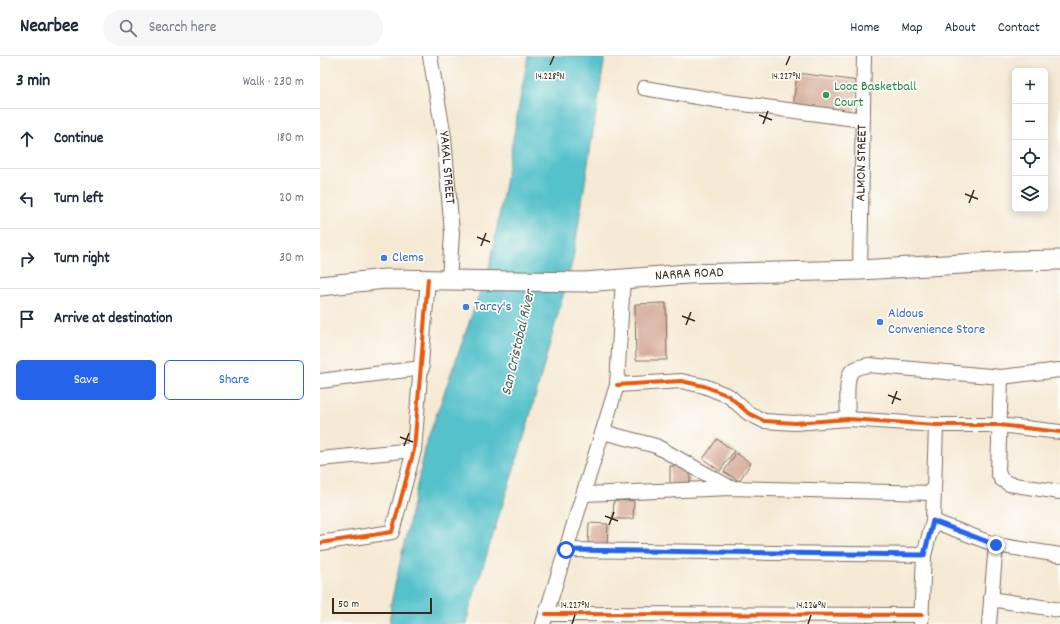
<!DOCTYPE html>
<html lang="en">
<head>
<meta charset="utf-8">
<style>
	:root { --surface:#fff; --page:#f6f6f7; --text:#1f2937; --muted:#747a83; --line:#e0e1e3; --accent:#2563eb }
	body { margin:0; font-family:Dekko,sans-serif; background:var(--page); color:var(--text) }
	.controls { position:absolute; right:12px; top:12px; display:grid; overflow:hidden; border-radius:6px; box-shadow:0 2px 10px #0003 }
	.controls button { width:36px; height:36px; display:grid; place-items:center; padding:0; border:0; border-bottom:1px solid var(--line); background:var(--surface); color:var(--text); font:20px sans-serif }
	.scale { position:absolute; left:12px; bottom:10px; width:100px; box-sizing:border-box; padding-left:4px; border:2px solid #3b2a1e; border-top:0; font-size:11px; line-height:14px; white-space:nowrap; color:#3b2a1e; -webkit-text-stroke:3px #fdfcf7; paint-order:stroke }
	.stop { position:absolute; width:12px; height:12px; margin:-9px; border:3px solid #2563eb; border-radius:50%; background:#fff }
	.stop.end { background:#2563eb; border-color:#fff; box-shadow:0 1px 4px #0008 }
	.list { margin:0; padding:0; list-style:none }
	h2 { display:flex; justify-content:space-between; align-items:center; height:52px; margin:0; padding:0 16px; font-size:17px }
	h2 small { font-size:13px; font-weight:400; color:var(--muted) }
	.list li { display:grid; grid-template-columns:26px 1fr auto; gap:12px; align-items:center; box-sizing:border-box; height:60px; padding:0 16px; border-top:1px solid var(--line) }
	.list b { display:block; font-size:15px; white-space:nowrap }
	.list em { font-size:13px; font-style:normal; color:var(--muted) }
	.actions { display:flex; gap:8px; padding:12px 16px }
	.actions a { flex:1; padding:9px 0; border:1px solid var(--accent); border-radius:6px; text-align:center; font-size:14px; color:var(--accent) }
	.actions .main { background:var(--accent); color:#fff }
	.icon { flex:none; width:22px; height:22px; fill:none; stroke:currentColor; stroke-width:2; stroke-linecap:round; stroke-linejoin:round }
	.map { position:relative; flex:none; width:740px; height:568px; overflow:hidden }
	header { display:flex; align-items:center; gap:24px; box-sizing:border-box; height:56px; padding:0 20px; background:var(--surface); border-bottom:1px solid var(--line) }
	header strong { font-size:19px }
	nav { display:flex; gap:22px; margin-inline-start:auto; font-size:14px }
	.search { width:280px; height:36px; background:var(--page); display:flex; align-items:center; gap:10px; box-sizing:border-box; padding:0 14px; border-radius:22px; color:var(--muted); font-size:15px }
	main { display:flex }
	aside { flex:1; background:var(--surface) }
	.map>svg:first-child { display:block }
</style>
</head>
<body>
<header>
<strong>Nearbee</strong>
<div class="search"><svg class="icon" aria-label="search" viewBox="0 0 24 24"><circle cx="10" cy="10" r="6"/><path d="M15 15l6 6"/></svg>Search here</div>
<nav><a>Home</a><a>Map</a><a>About</a><a>Contact</a></nav>
</header>
<main>
<aside>
<h2>3 min<small>Walk · 230 m</small></h2>
<ul class="list">
<li><svg class="icon" aria-label="ahead" viewBox="0 0 24 24"><path d="M12 20V5M6 11l6-6 6 6"/></svg><div><b>Continue</b></div><em>180 m</em></li>
<li><svg class="icon" aria-label="left" viewBox="0 0 24 24"><path d="M17 20v-9H6M10 6l-5 5 5 5"/></svg><div><b>Turn left</b></div><em>20 m</em></li>
<li><svg class="icon" aria-label="right" viewBox="0 0 24 24"><path d="M7 20v-9h11M14 6l5 5-5 5"/></svg><div><b>Turn right</b></div><em>30 m</em></li>
<li><svg class="icon" aria-label="arrive" viewBox="0 0 24 24"><path d="M6 21V4h12l-3 4 3 4H6"/></svg><div><b>Arrive at destination</b></div></li>
</ul>
<div class="actions"><a class="main">Save</a><a>Share</a></div>
</aside>
<div class="map">
<svg width="740" height="568" viewBox="0 0 740 568">
	<rect width="100%" height="100%" fill="#fdfcf7"/>
	<filter id="ink" filterUnits="userSpaceOnUse"><feTurbulence type="fractalNoise" baseFrequency=".025" numOctaves="2"/><feDisplacementMap in="SourceGraphic" scale="8" xChannelSelector="R" yChannelSelector="G"/><feConvolveMatrix kernelMatrix="1 2 1 2 8 2 1 2 1" color-interpolation-filters="sRGB"/></filter>
	<filter id="wash" filterUnits="userSpaceOnUse"><feTurbulence type="fractalNoise" baseFrequency=".012" numOctaves="4" result="noise"/><feDisplacementMap in="SourceGraphic" scale="16" xChannelSelector="R" yChannelSelector="G"/><feGaussianBlur stdDeviation="0.9" result="paint"/><feColorMatrix in="noise" values="0 0 0 0 0 0 0 0 0 0 0 0 0 0 0 0 0 1.4 0 .05"/><feComposite in="paint" operator="in"/></filter>
	<g filter="url(#wash)">
		<rect width="100%" height="100%" fill="#f5e9d4"/>
		<!-- water -->
		<polygon fill="#54c1cb" stroke="#487674" points="208,0 285,0 253,203 205,378 150,551 147,568 70,568 71,547 107,385 171,205"/>
		<g id="blocks">
			<!-- building -->
			<g fill="#cfa08d">
				<polygon points="477,17 539,25 534,61 473,53"/>
				<polygon points="346,247 347,304 316,304 315,248"/>
				<polygon points="397,383 414,395 400,415 383,403"/>
				<polygon points="416,397 431,407 419,425 404,416"/>
				<polygon points="350,410 370,410 370,430 350,431"/>
				<polygon points="294,444 314,445 313,463 293,463"/>
				<polygon points="269,467 288,468 287,489 268,488"/>
			</g>
		</g>
	</g>
	<g filter="url(#ink)">
		<use href="#blocks" fill-opacity="0" stroke="#7c6d5e" stroke-width="1"/>
		<g fill="none" stroke-linecap="round" stroke-linejoin="round">
			<defs>
				<g id="minor">
					<path id="s1" d="M 110,0 L 124,81 L 132,177 L 129,225"/>
					<polyline points="324,32 401,45 543,64"/>
					<path id="s2" d="M 540,214 L 544,0"/>
					<polyline points="681,321 678,416 681,423 689,428 740,436"/>
					<polyline points="0,325 102,312"/>
					<polyline points="297,329 361,325 384,330 409,340 428,357 444,365 475,367 528,363 616,369 679,369 740,376"/>
					<path d="M 528,363 C 528,351 525,325 531,316 C 535,311 543,310 548,309 L 681,321 L 740,314"/>
					<polyline points="283,376 336,390 411,432"/>
					<polyline points="0,403 94,394"/>
					<polyline points="264,438 411,432 613,437"/>
					<polyline points="613,465 676,489 740,499"/>
					<polyline points="0,487 72,476 94,394 108,223"/>
					<polyline points="246,494 604,499"/>
					<polyline points="671,543 740,554"/>
					<polyline points="226,558 602,559"/>
					<polyline points="223,568 297,329 303,222"/>
					<polyline points="601,568 604,499 613,465 616,369"/>
					<polyline points="669,568 676,489"/>
				</g>
				<g id="secondary">
					<path id="s3" d="M 0,230 L 65,223 L 264,226 L 368,218 L 540,214 L 693,205 L 740,204"/>
				</g>
			</defs>
			<!-- minor casing -->
			<use href="#minor" stroke="#7c6d5e" stroke-width="16"/>
			<!-- secondary casing -->
			<use href="#secondary" stroke="#7c6d5e" stroke-width="21"/>
			<!-- minor -->
			<use href="#minor" stroke="#fff" stroke-width="14"/>
			<!-- secondary -->
			<use href="#secondary" stroke="#fff" stroke-width="19"/>
			<defs>
				<g id="cycleway">
					<polyline points="297,329 361,325 384,330 409,340 428,357 444,365 475,367 528,363 616,369 679,369 740,376"/>
					<polyline points="0,487 72,476 94,394 108,223"/>
					<polyline points="226,558 602,559"/>
				</g>
			</defs>
			<!-- cycleway casing -->
			<use href="#cycleway" stroke="#fdfcf7" stroke-width="6"/>
			<!-- cycleway -->
			<use href="#cycleway" stroke="#e8590c" stroke-width="4"/>
		</g>
	</g>
	<g fill="none" stroke-linecap="round" stroke-linejoin="round" filter="url(#ink)">
		<!-- route -->
		<polyline stroke="#2563eb" stroke-width="5" points="246,494 604,499 613,465 676,489"/>
	</g>
	<!-- ticks -->
	<path fill="none" stroke="#3b2a1e" stroke-width="1.5" d="M 230,9 L 234,0M 466,9 L 470,0M 439,59 L 452,64M 443,68 L 448,55M 645,138 L 658,143M 649,147 L 654,134M 157,181 L 170,186M 161,190 L 166,177M 362,260 L 375,265M 366,269 L 371,256M 568,339 L 581,344M 572,348 L 577,335M 80,381 L 93,386M 84,390 L 89,377M 285,460 L 298,465M 289,469 L 294,456M 252,568 L 255,559M 488,568 L 491,559"/>
	<!-- markers -->
	<circle fill="#2e9e5b" stroke="#fdfcf7" stroke-width="1.5" cx="506" cy="39" r="4"/>
	<g fill="#3f7fe0" stroke="#fdfcf7" stroke-width="1.5">
		<circle cx="64" cy="202" r="4"/>
		<circle cx="146" cy="251" r="4"/>
		<circle cx="560" cy="266" r="4"/>
	</g>
	<g text-anchor="middle" dominant-baseline="central" stroke-width="3.5" stroke-linejoin="round" paint-order="stroke">
		<!-- leisure labels -->
		<g font-size="14" fill="#27864d" stroke="#fdfcf7" text-anchor="start">
			<text x="514" y="31">Looc Basketball<tspan x="514" dy="16">Court</tspan></text>
		</g>
		<!-- street labels -->
		<g font-size="14" fill="#3b2a1e" stroke="#fdfcf7">
			<text stroke="none"><textPath href="#s2" startOffset="107">ALMON STREET</textPath></text>
			<text stroke="none"><textPath href="#s1" startOffset="113">YAKAL STREET</textPath></text>
			<text stroke="none"><textPath href="#s3" startOffset="370">NARRA ROAD</textPath></text>
		</g>
		<!-- shop labels -->
		<g font-size="14" fill="#366cbe" stroke="#fdfcf7" text-anchor="start">
			<text x="72" y="202">Clems</text>
			<text x="154" y="251">Tarcy's</text>
			<text x="568" y="258">Aldous<tspan x="568" dy="16">Convenience Store</tspan></text>
		</g>
		<!-- water labels -->
		<g font-size="15" font-style="italic" fill="#445f5b" stroke="#fdfcf7">
			<text transform="translate(199 287) rotate(-77)">San Cristobal River</text>
		</g>
	</g>
	<g font-size="10" text-anchor="middle" fill="#3b2a1e" stroke="#fdfcf7" stroke-width="3.5" stroke-linejoin="round" paint-order="stroke">
		<text x="230" y="23">14.228°N</text>
		<text x="466" y="23">14.227°N</text>
		<text x="255" y="552">14.227°N</text>
		<text x="491" y="552">14.226°N</text>
	</g>
</svg>
<div class="controls">
<button>+</button>
<button>−</button>
<button><svg class="icon" aria-label="locate" viewBox="0 0 24 24"><circle cx="12" cy="12" r="6"/><path d="M12 2v4M12 18v4M2 12h4M18 12h4"/></svg></button>
<button><svg class="icon" aria-label="layers" viewBox="0 0 24 24"><path d="M12 4l9 5-9 5-9-5zM3 14l9 5 9-5"/></svg></button>
</div>
<div class="scale">50 m</div>
<div class="stop" style="left:246px;top:494px"></div>
<div class="stop end" style="left:676px;top:489px"></div>
</div>
</main>
</body>
</html>
